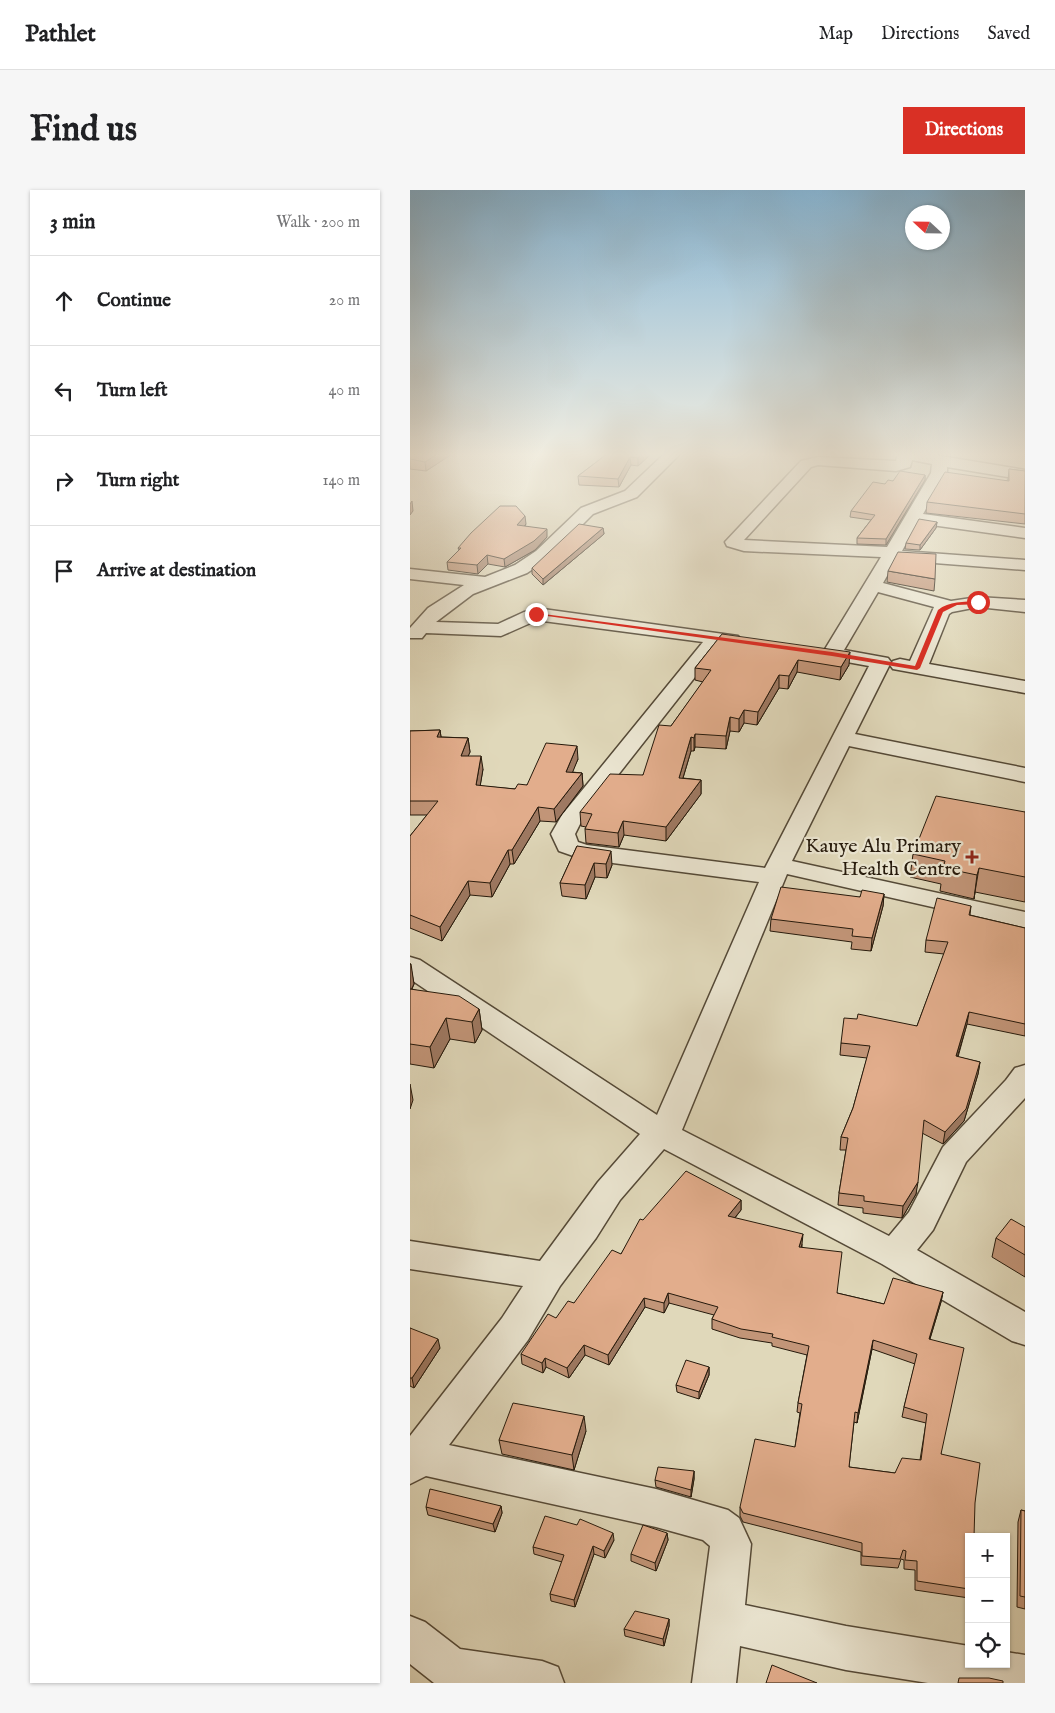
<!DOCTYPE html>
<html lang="en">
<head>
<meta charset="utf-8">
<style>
	:root { --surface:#fff; --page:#f6f6f6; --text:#202124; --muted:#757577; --line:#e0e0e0; --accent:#d93025 }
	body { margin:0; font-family:"IM FELL English",serif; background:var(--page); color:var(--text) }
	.controls { position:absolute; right:15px; bottom:15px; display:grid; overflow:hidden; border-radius:0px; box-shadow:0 1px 4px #0004 }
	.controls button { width:45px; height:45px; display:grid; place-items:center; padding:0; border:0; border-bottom:1px solid var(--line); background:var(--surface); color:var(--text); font:25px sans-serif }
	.compass { position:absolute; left:495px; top:15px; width:45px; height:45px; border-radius:50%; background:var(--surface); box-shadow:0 1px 4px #0004; rotate:292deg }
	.stop { position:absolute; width:15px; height:15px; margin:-11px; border:4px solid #d93025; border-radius:50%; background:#fff }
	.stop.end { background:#d93025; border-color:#fff; box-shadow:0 1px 5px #0008 }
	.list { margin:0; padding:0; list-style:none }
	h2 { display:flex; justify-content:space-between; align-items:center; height:65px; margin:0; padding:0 20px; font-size:21px }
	h2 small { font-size:16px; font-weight:400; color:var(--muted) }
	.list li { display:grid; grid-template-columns:32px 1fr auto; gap:15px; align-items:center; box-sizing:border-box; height:90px; padding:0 20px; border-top:1px solid var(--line) }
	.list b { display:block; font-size:19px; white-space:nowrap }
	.list em { font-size:16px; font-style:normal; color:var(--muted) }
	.icon { flex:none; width:28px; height:28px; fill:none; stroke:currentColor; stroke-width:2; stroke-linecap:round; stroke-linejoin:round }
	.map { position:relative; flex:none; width:615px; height:1493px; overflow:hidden; border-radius:0px }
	header { display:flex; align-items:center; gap:30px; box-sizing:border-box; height:70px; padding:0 25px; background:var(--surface); border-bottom:1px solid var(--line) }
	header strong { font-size:24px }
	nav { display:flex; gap:28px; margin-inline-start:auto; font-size:18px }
	.intro { display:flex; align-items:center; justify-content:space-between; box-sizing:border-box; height:120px; padding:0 30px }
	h1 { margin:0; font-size:35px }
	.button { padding:12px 22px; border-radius:0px; background:var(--accent); color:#fff; font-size:18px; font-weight:700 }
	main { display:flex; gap:30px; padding:0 30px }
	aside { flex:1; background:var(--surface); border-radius:0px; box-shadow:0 1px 4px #0004 }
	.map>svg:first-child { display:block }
</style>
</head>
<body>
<header>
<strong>Pathlet</strong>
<nav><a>Map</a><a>Directions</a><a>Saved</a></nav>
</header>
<div class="intro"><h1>Find us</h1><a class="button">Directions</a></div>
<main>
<aside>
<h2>3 min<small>Walk · 200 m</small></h2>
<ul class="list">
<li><svg class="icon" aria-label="ahead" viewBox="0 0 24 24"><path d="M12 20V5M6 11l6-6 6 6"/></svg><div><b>Continue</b></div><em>20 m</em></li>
<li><svg class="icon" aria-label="left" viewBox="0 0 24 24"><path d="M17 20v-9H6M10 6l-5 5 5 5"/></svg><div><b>Turn left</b></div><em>40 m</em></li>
<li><svg class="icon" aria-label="right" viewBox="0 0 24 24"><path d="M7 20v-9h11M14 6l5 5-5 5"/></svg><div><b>Turn right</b></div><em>140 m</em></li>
<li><svg class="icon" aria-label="arrive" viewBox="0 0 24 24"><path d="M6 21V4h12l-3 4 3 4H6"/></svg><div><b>Arrive at destination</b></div></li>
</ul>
</aside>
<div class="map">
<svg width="615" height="1493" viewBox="0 0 615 1493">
	<rect width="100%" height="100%" fill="#e0d8ba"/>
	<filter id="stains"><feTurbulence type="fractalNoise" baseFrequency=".004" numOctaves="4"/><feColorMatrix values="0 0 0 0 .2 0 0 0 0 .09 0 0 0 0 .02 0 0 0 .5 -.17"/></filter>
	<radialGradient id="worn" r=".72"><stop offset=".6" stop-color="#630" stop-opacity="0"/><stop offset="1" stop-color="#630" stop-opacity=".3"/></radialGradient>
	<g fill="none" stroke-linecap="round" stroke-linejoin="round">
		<defs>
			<g id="minor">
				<path d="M 254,264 L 270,264 L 227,307 L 183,324 L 138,369 L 117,383 L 63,404 L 26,432 L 88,434 L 114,422 L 133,419 L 328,446 L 331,450 L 328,454 L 311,454 L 171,632 L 165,644 L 168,652 L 177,655 L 355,678 L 459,476 L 415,468 L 412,464 L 471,367 L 334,361 L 317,356 L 315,352 L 391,271 L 408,267 L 486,271 L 488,264 L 519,264 L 615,280 L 615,290 L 537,277 L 537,283 L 513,324 L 615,338 L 615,348 L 507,333 L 492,361 L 615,370 L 615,380 L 486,370 L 473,393 L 541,411 L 568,407 L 615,410 L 615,422 L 568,417 L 542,422 L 539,424 L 519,474 L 615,491 L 615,503 L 483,479 L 480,475 L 483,471 L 490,469 L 500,471 L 524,417 L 468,402 L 434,460 L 478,468 L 481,472 L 445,544 L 615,578 L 615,592 L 439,556 L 382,671 L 615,722 L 615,738 L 377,684 L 272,940 L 479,1046 L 499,1022 L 533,957 L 596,890 L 605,878 L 615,875 L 615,908 L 556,972 L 523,1040 L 507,1060 L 615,1122 L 615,1155 L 602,1151 L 472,1074 L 254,959 L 210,1010 L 186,1048 L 150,1096 L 118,1150 L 39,1255 L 246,1299 L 318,1320 L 329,1328 L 341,1354 L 335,1415 L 436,1436 L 559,1456 L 559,1474 L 596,1474 L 596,1462 L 615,1465 L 615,1493 L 518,1493 L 436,1480 L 330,1456 L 326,1493 L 282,1493 L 300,1356 L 293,1350 L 246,1337 L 16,1286 L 0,1294 L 0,1246 L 92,1128 L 113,1096 L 0,1079 L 0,1051 L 130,1071 L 188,992 L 230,944 L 0,789 L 0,767 L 10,770 L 247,925 L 349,692 L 172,669 L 149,661 L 141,644 L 152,625 L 293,452 L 133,431 L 125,431 L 91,446 L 16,443 L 12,448 L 0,448 L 0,438 L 18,418 L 54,395 L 0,389 L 0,379 L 75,387 L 105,375 L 126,361 L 171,318 L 215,301 ZM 502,270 L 522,274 L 521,283 L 477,357 L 334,350 L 401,277 L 408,275 L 486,281 L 500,277 Z"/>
				<polygon points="0,1426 15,1432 50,1459 132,1471 148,1477 154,1493 24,1493 0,1474"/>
			</g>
		</defs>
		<!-- minor casing -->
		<use href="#minor" stroke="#544937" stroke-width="3"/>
		<!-- minor -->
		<use href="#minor" fill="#ebe6d2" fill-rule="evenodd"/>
	</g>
	<!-- wall -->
	<g fill="#c29578" stroke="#25190b" fill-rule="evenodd">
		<polygon points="0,264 42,264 16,281 0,279"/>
		<polygon points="197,264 241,264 228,276 221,275 209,297 169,295 168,286"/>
		<polygon points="599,279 615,281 615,334 516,323 517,312 598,290"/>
		<polygon points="515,285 515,290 476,355 447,354 447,348 461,330 440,327 441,321 475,294 483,291"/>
		<polygon points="527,332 526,338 510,360 495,359 496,353"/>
		<polygon points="116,334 115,336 137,347 125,360 95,377 78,374 68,384 38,380 37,372 49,360 48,358"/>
		<polygon points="193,338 194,344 133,395 122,384 122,378"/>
		<polygon points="478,381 525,389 524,401 477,392"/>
		<polygon points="312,444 439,475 430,490 387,482 378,499 369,498 347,535 334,533 329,542 320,541 316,559 285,557 284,561 281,561 273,588 291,590 291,604 256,651 214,645 209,657 176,653 175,639 176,637 171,636 170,622 233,585 261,536 293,492 285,490 285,478"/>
		<polygon points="30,540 31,547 58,548 60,562 58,566 73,579 70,596 105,599 117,595 168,569 162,582 172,583 173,596 146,632 130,631 104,674 100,674 82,707 60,705 32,751 0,738 0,646 17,625 0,625 0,541"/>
		<polygon points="615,622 615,712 565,702 564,709 530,701 531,694 500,687 503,664"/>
		<polygon points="167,656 202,675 197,688 185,687 176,709 152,706 150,693"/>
		<polygon points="474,704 473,716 461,761 441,759 442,752 360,741 361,729 450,707"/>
		<polygon points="561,716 560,725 615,738 615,846 557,834 548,867 570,872 568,884 554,931 533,954 512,943 506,1004 492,1028 453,1023 453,1018 428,1015 429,1003 436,960 430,960 431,947 443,918 457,868 430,865 431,853 507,836 534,764 515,762 516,750"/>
		<polygon points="0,773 4,794 2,799 69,819 72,840 65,853 40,849 24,878 0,874"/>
		<path d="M 331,1010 L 331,1020 L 325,1028 L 392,1054 L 392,1057 L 427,1103 L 474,1114 L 533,1102 L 531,1112 L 520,1149 L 531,1264 L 559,1347 L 559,1408 L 505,1400 L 505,1380 L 494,1379 L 494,1370 L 491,1369 L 488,1378 L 451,1375 L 451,1362 L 333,1332 L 330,1326 L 330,1317 L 385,1257 L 390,1223 L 387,1222 L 388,1213 L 397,1165 L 362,1156 L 362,1153 L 330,1148 L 302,1139 L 302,1129 L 304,1125 L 259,1113 L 254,1123 L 235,1117 L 199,1175 L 175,1165 L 159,1188 L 136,1177 L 133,1183 L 112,1174 L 111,1164 L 146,1128 L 164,1113 L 211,1064 L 233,1030 ZM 462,1159 L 505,1174 L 494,1217 L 492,1227 L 516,1233 L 510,1270 L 485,1283 L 439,1277 L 444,1232 L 447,1233 Z"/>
		<polygon points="615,1037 615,1087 582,1067 586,1048"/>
		<polygon points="0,1138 30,1158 4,1198 0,1196"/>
		<polygon points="299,1177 299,1185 289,1209 267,1202 266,1195"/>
		<polygon points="176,1241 164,1280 92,1264 89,1250"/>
		<polygon points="284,1281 284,1289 281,1307 246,1297 245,1290"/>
		<polygon points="91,1316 92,1323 85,1342 18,1325 16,1317"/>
		<polygon points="611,1320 615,1321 615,1419 607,1417 608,1332"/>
		<polygon points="257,1343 258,1350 246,1381 221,1371 221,1364"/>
		<polygon points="204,1350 195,1368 184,1364 165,1417 141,1411 140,1404 152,1372 124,1364 123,1357"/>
		<polygon points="259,1429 259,1436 254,1456 215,1446 214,1439"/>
	</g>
	<!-- shaded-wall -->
	<g fill="#9e7962" stroke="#25190b">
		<polygon points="27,264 42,264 16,281 15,272"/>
		<polygon points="231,264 241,264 228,276 228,268"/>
		<polygon points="220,267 221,275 209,297 208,289"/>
		<polygon points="515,285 515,290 476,355 476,349"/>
		<polygon points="2,311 3,321 0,325 0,314"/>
		<polygon points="115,326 116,334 108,343 107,335"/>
		<polygon points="527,332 526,338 510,360 510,355"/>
		<polygon points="193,338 194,344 133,395 133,389"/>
		<polygon points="137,339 137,347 125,360 95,377 94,369"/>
		<polygon points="77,365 78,374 68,384 67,375"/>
		<polygon points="440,462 439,475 430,490 431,477"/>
		<polygon points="388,470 387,482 378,499 379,486"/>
		<polygon points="369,485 369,498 347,535 348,522"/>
		<polygon points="334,520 334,533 329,542 329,529"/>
		<polygon points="320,527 320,541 316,559 316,546"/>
		<polygon points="30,540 32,554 27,547"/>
		<polygon points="285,544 285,557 284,561 284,548"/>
		<polygon points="281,547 281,561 269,601 269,588"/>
		<polygon points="58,548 60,562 52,580 51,566"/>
		<polygon points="167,556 168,569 157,596 156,582"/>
		<polygon points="71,566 73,579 68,609 66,595"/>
		<polygon points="172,583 173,596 146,632 144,619"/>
		<polygon points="291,590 291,604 256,651 256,637"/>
		<polygon points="128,617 130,631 104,674 102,660"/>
		<polygon points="213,631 214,645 209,657 208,643"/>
		<polygon points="98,660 100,674 82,707 80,693"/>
		<polygon points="201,661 202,675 197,688 196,674"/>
		<polygon points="184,673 185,687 176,709 175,695"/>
		<polygon points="569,678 565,702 564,709 567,685"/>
		<polygon points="58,691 60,705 32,751 30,737"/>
		<polygon points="474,704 473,716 461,761 462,748"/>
		<polygon points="1,774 4,794 0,802 0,775"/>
		<polygon points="69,819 72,840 65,853 62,832"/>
		<polygon points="559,822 557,834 544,878 546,866"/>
		<polygon points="36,828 40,849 24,878 20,857"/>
		<polygon points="570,872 568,884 554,931 533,954 535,942"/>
		<polygon points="0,894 3,910 0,919"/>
		<polygon points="508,992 506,1004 492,1028 493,1016"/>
		<polygon points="331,1010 331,1020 318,1036 318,1026"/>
		<polygon points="393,1044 392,1054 389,1066 389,1057"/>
		<polygon points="533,1102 531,1112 517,1158 519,1149"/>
		<polygon points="258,1103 259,1113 254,1123 254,1113"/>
		<polygon points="234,1108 235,1117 199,1175 198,1165"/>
		<polygon points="28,1149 30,1158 4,1198 2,1188"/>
		<polygon points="463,1150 462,1159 447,1233 448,1223"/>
		<polygon points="174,1155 175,1165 159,1188 157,1178"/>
		<polygon points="135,1168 136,1177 133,1183 132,1173"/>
		<polygon points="299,1177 299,1185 289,1209 289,1202"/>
		<polygon points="174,1226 176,1241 164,1280 162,1265"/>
		<polygon points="284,1281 284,1289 281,1307 281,1300"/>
		<polygon points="91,1316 92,1323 85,1342 83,1334"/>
		<polygon points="203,1343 204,1350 195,1368 194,1361"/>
		<polygon points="257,1343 258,1350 246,1381 245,1373"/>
		<polygon points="183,1356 184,1364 165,1417 164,1410"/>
		<polygon points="259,1429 259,1436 254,1456 253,1449"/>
	</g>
	<!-- building -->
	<g fill="#e2ad8c" stroke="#25190b" fill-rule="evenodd">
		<polygon points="0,264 27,264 15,272 0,269"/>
		<polygon points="197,264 231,264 228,268 220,267 208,289 168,286"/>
		<polygon points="599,279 615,281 615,324 517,312 535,282 599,291"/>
		<polygon points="490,281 515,285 476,349 447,348 465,325 441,321 463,292 475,294 478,290 483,291"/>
		<polygon points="90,316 106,316 115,326 107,335 137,339 124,351 94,369 77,365 67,375 37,372 51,358 48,358 61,343"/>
		<polygon points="509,329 527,332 510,355 496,353"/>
		<polygon points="169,334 193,338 133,389 122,378"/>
		<polygon points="488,362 526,364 525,389 478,381"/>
		<polygon points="312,444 440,462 431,477 388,470 379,486 369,485 348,522 334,520 329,529 320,527 316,546 285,544 284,548 281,547 269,588 291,590 256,637 213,631 208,643 175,639 182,624 170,622 200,584 233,585 249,535 261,536 301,480 285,478"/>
		<polygon points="30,540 27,547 58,548 51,566 71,566 66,595 105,599 108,594 117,595 136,553 167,556 156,582 172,583 144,619 128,617 102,660 98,660 80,693 58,691 30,737 0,725 0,646 28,611 0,611 0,541"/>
		<polygon points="526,606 615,622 615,687 569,678 567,685 533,678 535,671 503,664"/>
		<polygon points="167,656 201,661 196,674 184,673 175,695 150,693"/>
		<polygon points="371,697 450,707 452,700 474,704 462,748 442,746 443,739 361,729"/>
		<polygon points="527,708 561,716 559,725 615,738 615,834 559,822 546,866 570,872 556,919 535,942 514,930 508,992 493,1016 454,1011 454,1006 429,1003 438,948 431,947 443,918 460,856 431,853 434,828 447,829 448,824 507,836 538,752 516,750"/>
		<polygon points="0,799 49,806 69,819 62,832 36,828 20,857 0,854"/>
		<path d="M 276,981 L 331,1010 L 318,1026 L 393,1044 L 389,1057 L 432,1062 L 427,1103 L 474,1114 L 483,1088 L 533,1102 L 519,1149 L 554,1158 L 531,1264 L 570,1273 L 565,1313 L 564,1347 L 559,1347 L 559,1399 L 507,1391 L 507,1371 L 495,1370 L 496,1361 L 493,1360 L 490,1369 L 452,1366 L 452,1353 L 333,1323 L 330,1317 L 345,1249 L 385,1257 L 392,1214 L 388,1213 L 399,1156 L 362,1147 L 363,1144 L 331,1139 L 302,1129 L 308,1117 L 258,1103 L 254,1113 L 234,1108 L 198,1165 L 174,1155 L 157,1178 L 135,1168 L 132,1173 L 111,1164 L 138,1124 L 146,1128 L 158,1111 L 164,1113 L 202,1060 L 211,1064 L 230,1029 L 233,1030 ZM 463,1150 L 507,1164 L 494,1217 L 517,1224 L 511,1270 L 492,1268 L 485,1283 L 439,1277 L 445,1222 L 448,1223 Z"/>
		<polygon points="601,1029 615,1037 615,1065 586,1048"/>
		<polygon points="0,1138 28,1149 2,1188 0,1188"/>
		<polygon points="276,1170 299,1177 289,1202 266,1195"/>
		<polygon points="103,1213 174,1226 162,1265 89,1250"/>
		<polygon points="248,1277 284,1281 281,1300 245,1290"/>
		<polygon points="20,1299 91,1316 83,1334 16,1317"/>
		<polygon points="611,1320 615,1321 615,1407 610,1406"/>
		<polygon points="135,1326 167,1335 170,1329 203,1343 194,1361 183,1356 164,1410 140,1404 154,1365 123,1357"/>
		<polygon points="233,1335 257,1343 245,1373 221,1364"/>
		<polygon points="225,1421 259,1429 253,1449 214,1439"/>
		<polygon points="362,1475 407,1493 356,1493"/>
		<polygon points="549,1488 579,1488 593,1491 593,1493 548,1493"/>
	</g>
	<!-- sky -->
	<linearGradient id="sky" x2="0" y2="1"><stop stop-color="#87b6d5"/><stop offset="0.56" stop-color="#f1ede0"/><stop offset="1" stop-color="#f1ede0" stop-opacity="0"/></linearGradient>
	<rect width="615" height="473" fill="url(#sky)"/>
	<!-- route -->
	<path fill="#d93025" d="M 568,411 L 570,414 L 547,415 L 533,422 L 510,478 L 507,480 L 422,466 L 123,424 L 126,423 L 422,462 L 505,476 L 528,420 C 539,411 554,412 568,411 Z"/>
	<!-- markers -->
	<path fill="#8f2418" stroke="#ebe6d2" stroke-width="2" d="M559.5 659.5h5v5h5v5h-5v5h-5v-5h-5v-5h5z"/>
	<g text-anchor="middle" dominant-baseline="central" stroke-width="4.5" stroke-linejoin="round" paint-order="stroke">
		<!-- poi labels -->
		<g font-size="20" fill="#25190b" stroke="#ebe6d2" text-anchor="end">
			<text x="551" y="656">Kauye Alu Primary<tspan x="551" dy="23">Health Centre</tspan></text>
		</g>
	</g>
	<rect width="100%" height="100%" filter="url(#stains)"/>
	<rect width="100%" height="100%" fill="url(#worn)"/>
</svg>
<div class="controls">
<button>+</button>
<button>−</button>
<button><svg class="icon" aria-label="locate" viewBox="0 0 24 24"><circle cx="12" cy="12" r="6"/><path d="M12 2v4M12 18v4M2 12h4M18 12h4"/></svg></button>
</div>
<svg class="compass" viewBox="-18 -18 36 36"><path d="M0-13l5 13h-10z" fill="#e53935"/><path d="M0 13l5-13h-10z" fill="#757577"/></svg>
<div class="stop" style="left:568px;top:412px"></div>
<div class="stop end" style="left:126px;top:424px"></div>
</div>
</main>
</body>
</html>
